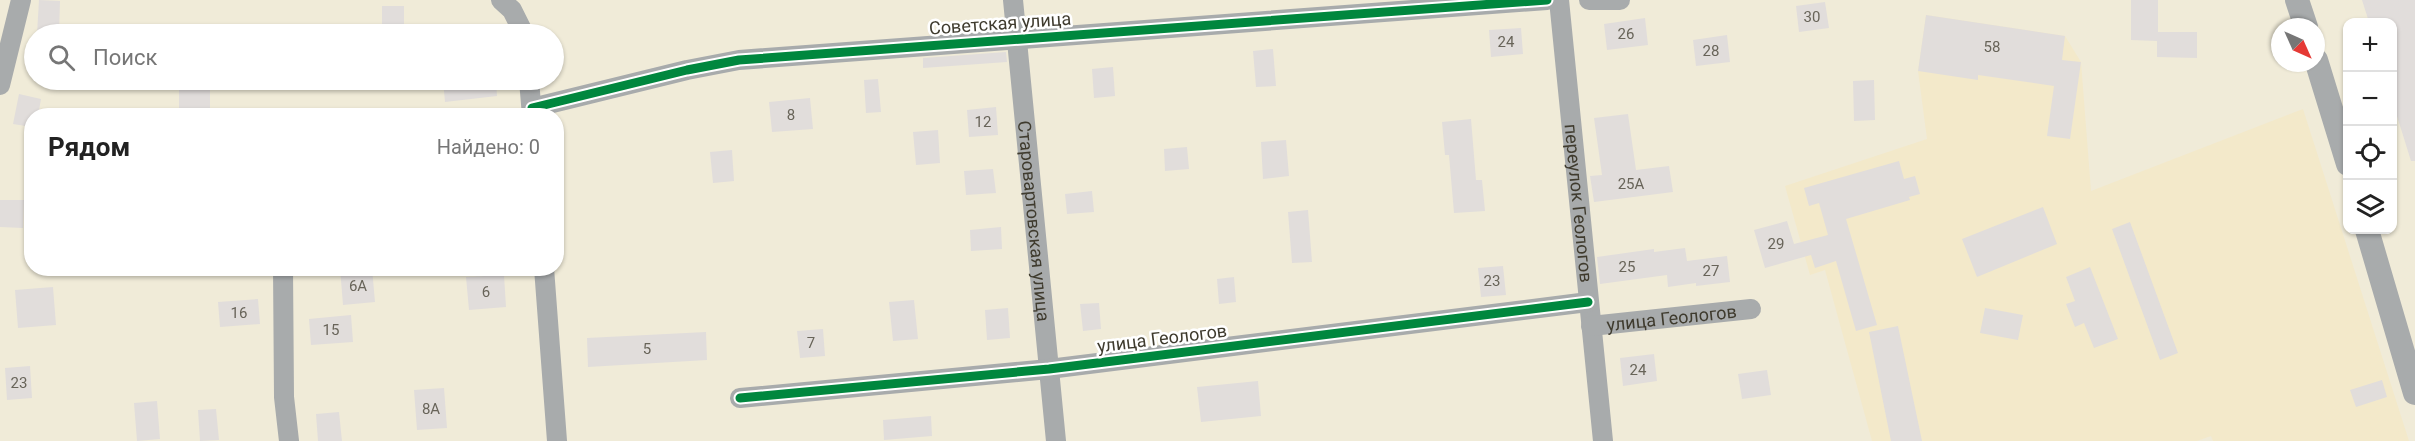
<!DOCTYPE html>
<html lang="ru">
<head>
<meta charset="utf-8">
<style>
	:root { --surface:#fff; --page:#f6f6f6; --text:#222; --muted:#767676; --line:#e0e0e0 }
	body { margin:0; font-family:Roboto,sans-serif; background:var(--page); color:var(--text) }
	.controls { position:absolute; right:18px; top:18px; display:grid; overflow:hidden; border-radius:12px; box-shadow:0 2px 4px #0004 }
	.controls button { width:54px; height:54px; display:grid; place-items:center; padding:0; border:0; border-bottom:2px solid var(--line); background:var(--surface); color:var(--text); font:30px sans-serif }
	.compass { position:absolute; left:2271px; top:18px; width:54px; height:54px; border-radius:50%; background:var(--surface); box-shadow:0 2px 4px #0004; rotate:135deg }
	.list { margin:0; padding:0; list-style:none }
	h2 { display:flex; justify-content:space-between; align-items:center; height:78px; margin:0; padding:0 24px; font-size:26px }
	h2 small { font-size:20px; font-weight:400; color:var(--muted) }
	.icon { flex:none; width:33px; height:33px; fill:none; stroke:currentColor; stroke-width:2; stroke-linecap:round; stroke-linejoin:round }
	.map { position:relative; flex:none; width:2415px; height:441px; overflow:hidden }
	.search { position:absolute; background:var(--surface); box-shadow:0 2px 4px #0004; left:24px; top:24px; width:540px; height:66px; display:flex; align-items:center; gap:15px; box-sizing:border-box; padding:0 21px; border-radius:33px; color:var(--muted); font-size:22px }
	.panel { position:absolute; background:var(--surface); box-shadow:0 2px 4px #0004; left:24px; top:108px; width:540px; height:168px; border-radius:24px }
	.map>svg:first-child { display:block }
</style>
</head>
<body>
<div class="map">
<svg width="2415" height="441" viewBox="0 0 2415 441">
	<rect width="100%" height="100%" fill="#f0ebd8"/>
	<!-- built -->
	<polygon fill="#f3e9ca" points="1926,15 2065,36 2081,62 2091,191 2303,109 2409,441 2213,441 2211,436 2197,441 1872,441 1825,270 1810,275 1785,186 1927,139 1918,71"/>
	<!-- building -->
	<g fill="#e1dddb">
		<polygon points="39,0 60,1 59,34 37,34"/>
		<polygon points="2131,0 2158,0 2158,32 2197,32 2197,58 2157,57 2157,41 2131,40"/>
		<polygon points="2362,0 2415,0 2415,161 2411,161 2392,100 2392,22 2369,22"/>
		<polygon points="1825,2 1829,28 1799,32 1796,6"/>
		<polygon points="382,6 404,6 404,30 382,29"/>
		<polygon points="1926,15 2065,36 2062,60 2081,62 2070,139 2047,136 2054,86 1978,75 1978,80 1918,71"/>
		<polygon points="1645,18 1648,45 1607,50 1604,24"/>
		<polygon points="1521,28 1523,54 1491,57 1489,30"/>
		<polygon points="1727,35 1730,62 1696,66 1693,40"/>
		<polygon points="1273,49 1276,86 1256,87 1253,51"/>
		<polygon points="1006,52 1007,62 923,68 923,58"/>
		<polygon points="1113,67 1115,96 1094,98 1092,69"/>
		<polygon points="878,79 881,112 866,113 864,80"/>
		<rect x="179" y="80" width="31" height="36"/>
		<polygon points="443,80 496,80 497,96 445,102"/>
		<polygon points="1874,80 1875,120 1854,121 1853,81"/>
		<polygon points="19,94 41,99 38,116 32,116 32,127 13,124"/>
		<polygon points="810,98 813,129 772,132 769,102"/>
		<polygon points="996,107 998,135 969,137 967,110"/>
		<polygon points="1628,114 1636,170 1669,166 1673,192 1594,202 1590,176 1602,175 1594,118"/>
		<polygon points="1471,119 1476,180 1482,180 1485,211 1454,213 1449,155 1445,155 1442,122"/>
		<polygon points="938,130 940,163 916,165 913,132"/>
		<polygon points="1286,140 1289,176 1263,179 1261,142"/>
		<polygon points="1187,147 1189,169 1165,171 1164,149"/>
		<polygon points="732,150 734,181 713,183 710,152"/>
		<polygon points="1899,161 1904,179 1915,176 1920,194 1909,197 1910,200 1846,219 1877,325 1856,331 1836,261 1815,268 1811,255 1765,268 1754,230 1787,221 1794,244 1828,235 1819,203 1809,206 1804,188"/>
		<polygon points="993,169 996,193 966,195 964,171"/>
		<polygon points="1092,191 1094,212 1067,214 1065,194"/>
		<polygon points="0,200 24,200 23,228 0,227"/>
		<polygon points="2043,207 2057,244 1977,277 1962,239"/>
		<polygon points="1308,210 1312,262 1292,263 1288,212"/>
		<polygon points="2130,222 2178,353 2160,360 2112,229"/>
		<polygon points="1001,227 1002,249 971,251 970,230"/>
		<polygon points="1685,248 1687,261 1727,256 1730,282 1696,286 1696,283 1668,287 1667,275 1600,284 1597,257 1654,249 1654,252"/>
		<polygon points="1503,266 1506,295 1481,297 1478,268"/>
		<polygon points="2090,267 2118,339 2094,348 2084,323 2075,327 2066,304 2075,301 2066,277"/>
		<polygon points="340,268 372,268 375,302 343,305"/>
		<polygon points="504,275 506,307 469,310 466,277"/>
		<polygon points="1234,277 1236,302 1219,304 1217,279"/>
		<polygon points="53,287 56,325 18,328 15,290"/>
		<polygon points="258,299 260,324 220,327 218,302"/>
		<polygon points="914,300 918,339 893,341 889,302"/>
		<polygon points="1099,303 1101,329 1083,331 1080,304"/>
		<polygon points="1008,308 1010,338 987,340 985,310"/>
		<polygon points="1985,308 2023,315 2018,340 1980,333"/>
		<polygon points="351,315 353,342 311,345 309,319"/>
		<polygon points="1898,326 1922,441 1891,441 1869,332"/>
		<polygon points="823,329 825,356 800,358 797,331"/>
		<polygon points="706,332 707,360 588,367 587,338"/>
		<polygon points="1654,354 1657,381 1623,386 1620,358"/>
		<polygon points="30,366 32,398 7,400 5,368"/>
		<polygon points="1767,370 1771,395 1742,399 1738,374"/>
		<polygon points="2382,380 2387,397 2356,407 2350,390"/>
		<polygon points="1258,381 1261,416 1201,422 1197,387"/>
		<polygon points="444,388 447,428 417,430 414,390"/>
		<polygon points="157,401 160,439 137,441 134,403"/>
		<polygon points="216,409 219,440 200,441 198,410"/>
		<polygon points="339,412 342,441 318,441 316,414"/>
		<polygon points="931,416 932,436 884,440 883,420"/>
	</g>
	<g fill="none" stroke-linecap="round" stroke-linejoin="round">
		<!-- minor -->
		<g stroke="#a8abac" stroke-width="20">
			<polyline points="501,0 512,10 524,34"/>
			<path id="s1" d="M 1013,0 L 1056,441"/>
			<path id="s2" d="M 1559,0 L 1603,441"/>
			<polyline points="1589,0 1620,0"/>
			<polyline points="529,80 532,116"/>
			<polyline points="0,85 21,0"/>
			<polyline points="532,108 687,70 739,60 1547,0"/>
			<polyline points="283,268 284,397 289,441"/>
			<polyline points="544,268 557,441"/>
			<path id="s3" d="M 1591,326 L 1751,309"/>
			<polyline points="740,398 1049,369 1588,302"/>
		</g>
		<!-- tertiary -->
		<g stroke="#a8abac" stroke-width="24">
			<polyline points="2297,0 2306,27"/>
			<polyline points="2316,60 2348,164"/>
			<polyline points="2367,230 2415,393"/>
		</g>
		<defs>
			<g id="cycleway">
				<polyline points="532,108 687,70 739,60 1547,0"/>
				<polyline points="740,398 1049,369 1588,302"/>
			</g>
		</defs>
		<!-- cycleway casing -->
		<use href="#cycleway" stroke="#fff" stroke-width="13"/>
		<!-- cycleway -->
		<use href="#cycleway" stroke="#00873e" stroke-width="9"/>
	</g>
	<g text-anchor="middle" dominant-baseline="central" stroke-width="5" stroke-linejoin="round" paint-order="stroke">
		<!-- number labels -->
		<g font-size="15" fill="#686459">
			<text x="1812" y="17">30</text>
			<text x="1626" y="34">26</text>
			<text x="1506" y="42">24</text>
			<text x="1992" y="47">58</text>
			<text x="1711" y="51">28</text>
			<text x="791" y="115">8</text>
			<text x="983" y="122">12</text>
			<text x="1631" y="184">25А</text>
			<text x="1776" y="244">29</text>
			<text x="1627" y="267">25</text>
			<text x="1711" y="271">27</text>
			<text x="1492" y="281">23</text>
			<text x="358" y="286">6А</text>
			<text x="486" y="292">6</text>
			<text x="239" y="313">16</text>
			<text x="331" y="330">15</text>
			<text x="811" y="343">7</text>
			<text x="647" y="349">5</text>
			<text x="1638" y="370">24</text>
			<text x="19" y="383">23</text>
			<text x="431" y="409">8А</text>
		</g>
		<!-- street labels -->
		<g font-size="18" fill="#3f3b2e" stroke="#fff">
			<text transform="translate(1000 23) rotate(-4)">Советская улица</text>
			<text stroke="none"><textPath href="#s2" startOffset="204">переулок Геологов</textPath></text>
			<text stroke="none"><textPath href="#s1" startOffset="222">Старовартовская улица</textPath></text>
			<text stroke="none"><textPath href="#s3" startOffset="81">улица Геологов</textPath></text>
			<text transform="translate(1162 338) rotate(-7)">улица Геологов</text>
		</g>
	</g>
</svg>
<div class="controls">
<button>+</button>
<button>−</button>
<button><svg class="icon" aria-label="locate" viewBox="0 0 24 24"><circle cx="12" cy="12" r="6"/><path d="M12 2v4M12 18v4M2 12h4M18 12h4"/></svg></button>
<button><svg class="icon" aria-label="layers" viewBox="0 0 24 24"><path d="M12 4l9 5-9 5-9-5zM3 14l9 5 9-5"/></svg></button>
</div>
<svg class="compass" viewBox="-18 -18 36 36"><path d="M0-13l5 13h-10z" fill="#e53935"/><path d="M0 13l5-13h-10z" fill="#767676"/></svg>
<div class="search"><svg class="icon" aria-label="search" viewBox="0 0 24 24"><circle cx="10" cy="10" r="6"/><path d="M15 15l6 6"/></svg>Поиск</div>
<section class="panel">
<h2>Рядом<small>Найдено: 0</small></h2>
<ul class="list">
</ul>
</section>
</div>
</body>
</html>
